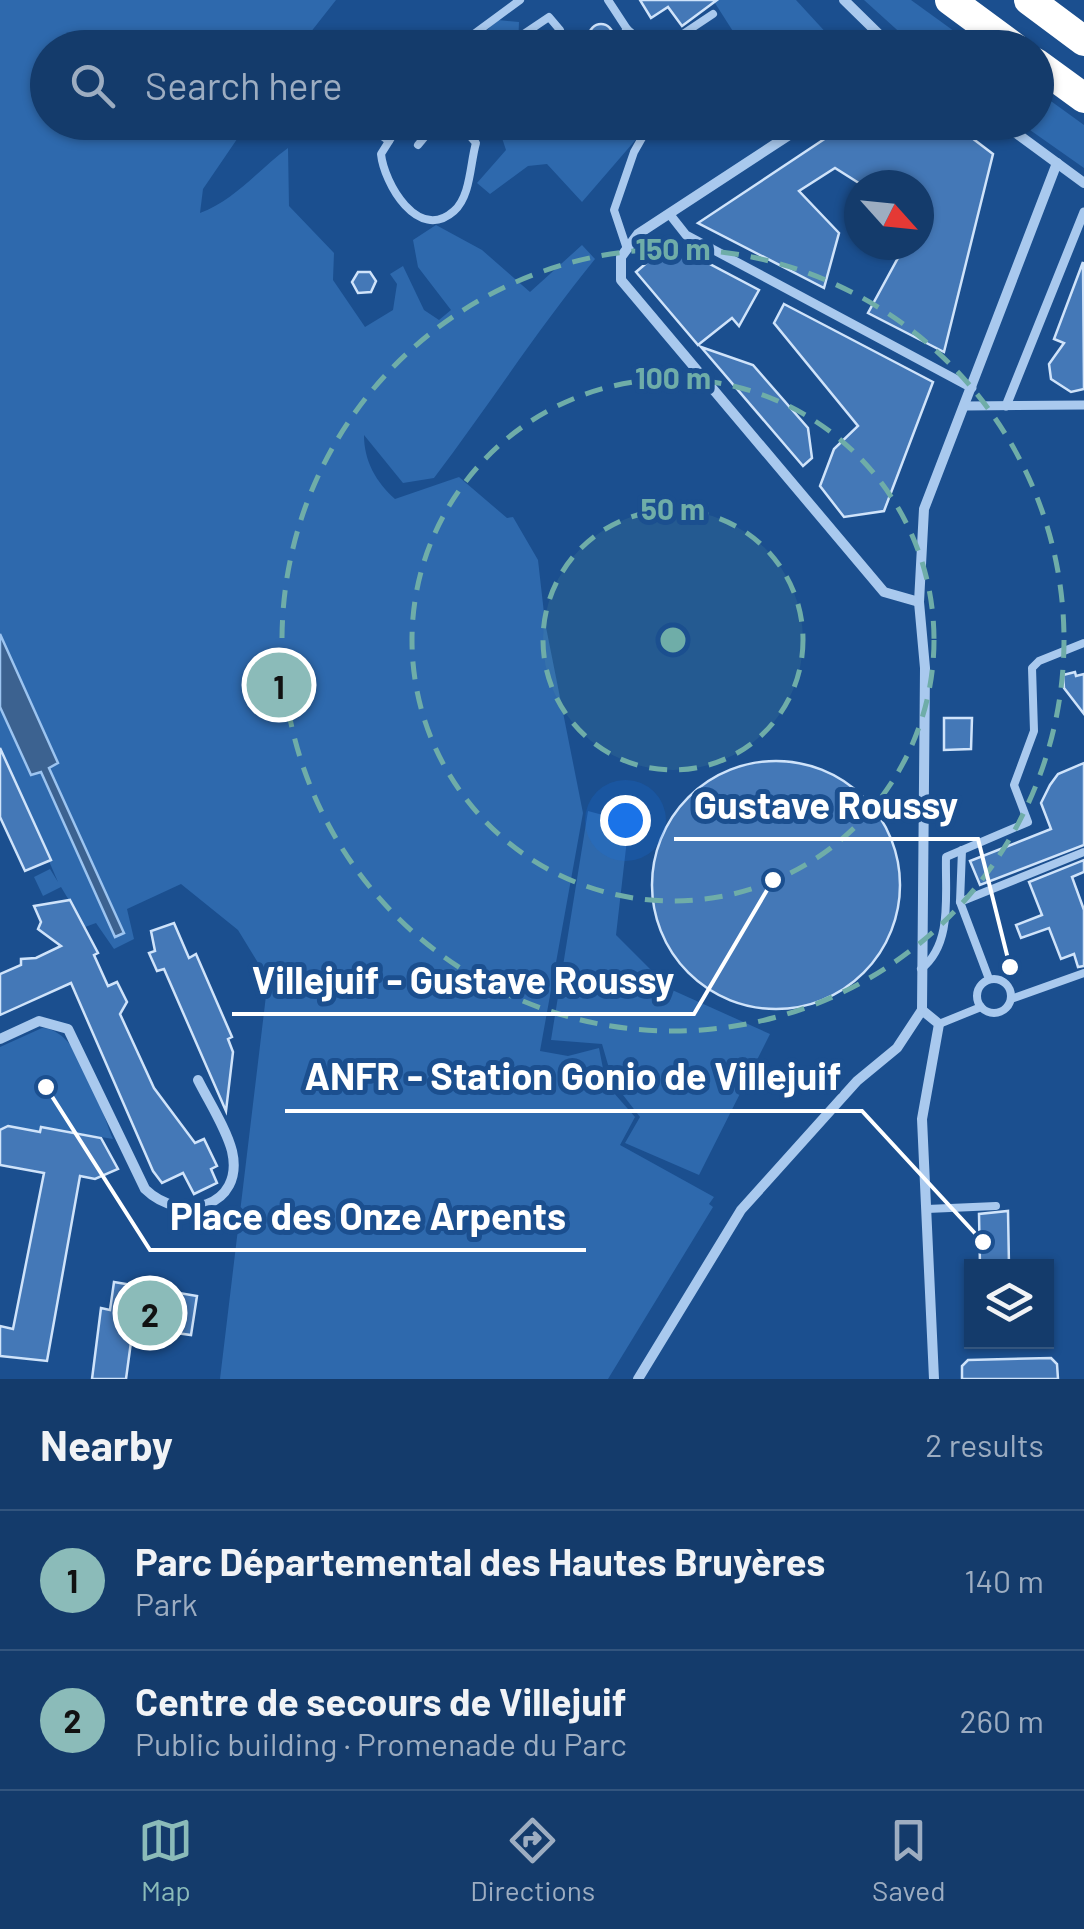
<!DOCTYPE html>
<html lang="en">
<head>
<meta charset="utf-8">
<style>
	:root { --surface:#143b6b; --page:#214673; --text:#f1f3f6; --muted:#9dadc1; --line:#33557e; --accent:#8bbbb9 }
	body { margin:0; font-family:Barlow,sans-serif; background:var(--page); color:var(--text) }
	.controls { position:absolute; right:30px; bottom:30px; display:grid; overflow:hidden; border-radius:0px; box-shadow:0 2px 8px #0004 }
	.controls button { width:90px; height:90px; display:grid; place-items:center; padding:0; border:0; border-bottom:2px solid var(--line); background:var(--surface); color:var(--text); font:50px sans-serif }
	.compass { position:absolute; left:844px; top:170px; width:90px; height:90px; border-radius:50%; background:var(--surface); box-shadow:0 2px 8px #0004; rotate:117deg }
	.you { position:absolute; left:625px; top:820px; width:35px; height:35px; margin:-25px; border:8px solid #fff; border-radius:50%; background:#1a73e8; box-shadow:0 0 0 15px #1a73e833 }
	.badge { display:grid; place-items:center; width:65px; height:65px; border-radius:50%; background:var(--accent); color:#111; font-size:32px; font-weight:700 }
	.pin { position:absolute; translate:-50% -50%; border:5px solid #fff; box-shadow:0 2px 10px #0006 }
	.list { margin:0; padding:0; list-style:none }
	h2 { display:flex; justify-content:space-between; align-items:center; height:130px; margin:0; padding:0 40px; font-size:42px }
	h2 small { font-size:32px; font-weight:400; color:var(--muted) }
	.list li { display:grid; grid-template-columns:65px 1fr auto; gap:30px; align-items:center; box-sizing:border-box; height:140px; padding:0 40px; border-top:2px solid var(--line) }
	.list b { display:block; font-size:38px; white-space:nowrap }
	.list p { margin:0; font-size:32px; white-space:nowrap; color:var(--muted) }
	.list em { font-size:32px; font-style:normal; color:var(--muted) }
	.icon { flex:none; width:55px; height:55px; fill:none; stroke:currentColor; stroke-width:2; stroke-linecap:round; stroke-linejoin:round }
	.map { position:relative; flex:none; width:1084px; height:1379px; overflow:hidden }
	.search { position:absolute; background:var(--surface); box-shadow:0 2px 8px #0004; left:30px; right:30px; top:30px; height:110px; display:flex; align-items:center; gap:25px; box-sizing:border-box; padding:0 35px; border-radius:55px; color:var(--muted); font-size:38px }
	.sheet { height:410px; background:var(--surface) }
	nav { display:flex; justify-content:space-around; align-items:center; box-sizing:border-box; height:140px; border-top:2px solid var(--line); background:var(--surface); font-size:28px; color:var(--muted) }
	nav a { display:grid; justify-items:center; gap:5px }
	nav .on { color:var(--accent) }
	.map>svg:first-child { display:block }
</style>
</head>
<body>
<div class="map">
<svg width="1084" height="1379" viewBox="0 0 1084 1379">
	<rect width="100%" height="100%" fill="#1b4f8f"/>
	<!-- green -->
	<g fill="#2e69ad">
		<path d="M 0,0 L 336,0 L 299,47 L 48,48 L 48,122 L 248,123 L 203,189 L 200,213 C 235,200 258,170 288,148 L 289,206 L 334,253 L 333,280 L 365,327 L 393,310 L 397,284 L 390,274 L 403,266 L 424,310 L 439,320 L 451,310 L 418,267 L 413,240 L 436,225 L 482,250 L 530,292 L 582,245 L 595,259 C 538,329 489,405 434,478 L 403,483 L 364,435 C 364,461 376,482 395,499 L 459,477 L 507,518 L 513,517 L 538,560 L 545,622 L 583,813 L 540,1051 L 568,1056 L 599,1048 L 606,1084 L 635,1117 L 620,1145 L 714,1197 L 709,1204 L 713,1207 L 608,1379 L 220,1379 L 268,979 L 238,930 L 181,884 L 127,909 L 134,939 L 114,949 L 96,923 L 85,927 L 61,887 L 43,896 L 34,877 L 50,869 L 58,882 L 0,748 Z"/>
		<polygon points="713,0 796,0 830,37 831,47 743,47"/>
		<polygon points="864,0 911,0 976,47 916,47"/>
		<polygon points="498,20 519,22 518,47 467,48"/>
		<polygon points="1037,91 1084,125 1084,168 1020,123 1036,122"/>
		<polygon points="640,122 645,129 582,202 547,164 528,166 490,194 477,183 506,150 497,123"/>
		<polygon points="588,811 629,822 616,935 670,989 770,1034 699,1175 625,1143 640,1117 613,1082 602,1044 551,1040"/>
		<path d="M 42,1028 C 80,1029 100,1107 113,1139 L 42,1127 L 40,1131 L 9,1126 L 0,1130 L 0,1047 Z"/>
	</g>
	<!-- water -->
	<polygon fill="#3c6290" stroke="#9cc4f0" stroke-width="2.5" points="0,634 58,763 49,768 124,933 115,937 41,772 31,775 0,707"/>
	<!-- building -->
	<g fill="#4478b7" stroke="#cfe3fa" stroke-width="2.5">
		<polygon points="640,0 717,0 682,26 668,7 651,18"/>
		<circle cx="601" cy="36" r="12"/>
		<polygon points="850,122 951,122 993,154 944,352 868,313 905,245 919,245 919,185 862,185 835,168 799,191 839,233 824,288 698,223"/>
		<polygon points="670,243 759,290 739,326 732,318 698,345 636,272"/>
		<polygon points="1083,262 1084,389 1071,392 1051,379 1049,364 1064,343 1054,339"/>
		<polygon points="358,272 370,272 376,281 371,292 358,293 352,282"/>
		<polygon points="784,304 933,382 884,511 844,517 820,486 834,449 858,426 774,323"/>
		<polygon points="701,347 753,365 808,428 812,458 803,466"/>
		<polygon points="1075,672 1076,676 1084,674 1084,714 1064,688 1063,675"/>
		<polygon points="944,718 972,718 971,749 944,750"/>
		<polygon points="0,748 51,860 25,871 0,817"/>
		<circle cx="776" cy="885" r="124"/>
		<polygon points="1084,763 1084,845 980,885 970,861 1051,829 1041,803 1050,785 1058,774"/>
		<polygon points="1084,860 1084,872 1072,877 1084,910 1084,966 1078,967 1074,954 1061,959 1049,928 1021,938 1016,925 1042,915 1029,882"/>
		<polygon points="70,900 98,953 94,955 108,986 117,982 127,1002 120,1014 154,1088 195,1143 204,1139 217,1166 211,1169 217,1183 194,1194 183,1173 162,1183 153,1171 71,983 0,1015 0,974 21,965 21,959 36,958 61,946 38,929 41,922 34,906"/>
		<polygon points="174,923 189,958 196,954 232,1037 228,1039 233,1052 226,1111 164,969 157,971 149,953 155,951 151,931"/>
		<polygon points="8,1126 40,1132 41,1127 101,1138 118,1169 95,1179 80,1176 47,1361 0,1356 0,1326 13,1329 44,1173 0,1165 0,1130"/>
		<polygon points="1008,1211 1009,1266 980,1266 979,1214"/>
		<polygon points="114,1282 197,1296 191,1335 133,1327 126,1379 92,1379 101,1308 110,1310"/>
		<polygon points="1051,1358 1057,1364 1058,1379 962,1379 962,1366 968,1360"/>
	</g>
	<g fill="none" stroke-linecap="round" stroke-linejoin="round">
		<!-- service -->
		<g stroke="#a9c9ee" stroke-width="8">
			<polyline points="608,0 627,29 649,48"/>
			<polyline points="455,48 520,0"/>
			<polyline points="503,48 549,17 560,30 565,48"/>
			<polyline points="615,48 627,29"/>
			<polyline points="662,48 713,14"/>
			<polyline points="373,122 370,127 389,141"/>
			<path d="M 401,122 L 381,154 C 384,183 418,243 454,211 C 471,196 470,163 476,143 L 458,122"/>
			<polyline points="418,145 437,122"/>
			<polyline points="626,246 614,210 634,152 651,122"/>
			<polyline points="962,850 960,902 989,979"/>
			<polyline points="960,902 1084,852"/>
			<path d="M 921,969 C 953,944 945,895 946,857 L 1028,822 L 1014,785 L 1034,731 L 1032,668 L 1039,661 L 1084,643"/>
			<circle cx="994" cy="996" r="17"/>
			<polyline points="1011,999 1084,973"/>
			<polyline points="939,1024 981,1007"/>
			<polyline points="927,1209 996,1206"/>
		</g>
		<!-- pedestrian -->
		<g stroke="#a9c9ee" stroke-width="9">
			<polyline points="671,216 686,235 972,388"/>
			<polyline points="965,406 1084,405"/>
			<polyline points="1006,406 1084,212"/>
		</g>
		<!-- minor -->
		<g stroke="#a9c9ee" stroke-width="10">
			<polyline points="844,0 893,48"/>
			<polyline points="809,122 638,234 621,257 621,280 884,592 919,602"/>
			<polyline points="1001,122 1084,183"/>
			<polyline points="922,1010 925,668 919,602 924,509 1057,163"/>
			<polyline points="922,1010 939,1024 922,1119 934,1379"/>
			<path d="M 0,1039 L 39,1021 L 68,1029 L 145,1189 C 181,1224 245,1207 232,1151 C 226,1128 209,1102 198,1080"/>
			<polyline points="638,1379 741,1210 857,1081 897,1048 922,1010"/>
		</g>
		<!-- motorway -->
		<g stroke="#fff" stroke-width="30">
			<polyline points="950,0 1015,48"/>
			<polyline points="1029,0 1084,41"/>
			<polyline points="1036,63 1084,98"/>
		</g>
	</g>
	<!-- distance rings -->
	<circle cx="673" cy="640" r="130" fill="#6fada8" fill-opacity=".12"/>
	<g fill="none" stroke="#6fada8" stroke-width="5" stroke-dasharray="18 12">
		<circle cx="673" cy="640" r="130"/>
		<circle cx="673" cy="640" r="261"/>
		<circle cx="673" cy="640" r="391"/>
	</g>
	<circle cx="673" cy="640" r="15" fill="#6fada8" stroke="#1b4f8f" stroke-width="5"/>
	<g font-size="30" text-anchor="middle" font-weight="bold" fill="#6fada8" stroke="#1b4f8f" stroke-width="10" stroke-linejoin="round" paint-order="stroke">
		<text x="673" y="260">150 m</text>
		<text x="673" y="389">100 m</text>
		<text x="673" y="520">50 m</text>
	</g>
	<!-- callouts -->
	<path fill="none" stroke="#fff" stroke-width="4" d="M1010 967L978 839H674M773 880L694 1014H232M983 1242L862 1111H285M46 1087L150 1250H586"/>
	<g fill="#fff" stroke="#1b4f8f" stroke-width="4">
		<circle cx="1010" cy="967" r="10"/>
		<circle cx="773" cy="880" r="10"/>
		<circle cx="983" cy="1242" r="10"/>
		<circle cx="46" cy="1087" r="10"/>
	</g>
	<g font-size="38" text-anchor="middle" font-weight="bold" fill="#fff" stroke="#1b4f8f" stroke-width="10" stroke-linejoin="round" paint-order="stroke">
		<text x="826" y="819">Gustave Roussy</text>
		<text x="463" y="994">Villejuif - Gustave Roussy</text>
		<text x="573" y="1090">ANFR - Station Gonio de Villejuif</text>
		<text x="368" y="1230">Place des Onze Arpents</text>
	</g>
</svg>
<div class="controls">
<button><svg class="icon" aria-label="layers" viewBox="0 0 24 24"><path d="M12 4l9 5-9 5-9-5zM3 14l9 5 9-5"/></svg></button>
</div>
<svg class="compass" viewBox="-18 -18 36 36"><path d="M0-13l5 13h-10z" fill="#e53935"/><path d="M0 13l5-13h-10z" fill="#9dadc1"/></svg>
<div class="you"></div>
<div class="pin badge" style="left:279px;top:685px">1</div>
<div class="pin badge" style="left:150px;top:1313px">2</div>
<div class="search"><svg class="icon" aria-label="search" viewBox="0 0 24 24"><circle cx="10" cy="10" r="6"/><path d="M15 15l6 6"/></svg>Search here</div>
</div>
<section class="sheet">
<h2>Nearby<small>2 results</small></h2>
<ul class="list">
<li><span class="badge">1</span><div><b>Parc Départemental des Hautes Bruyères</b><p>Park</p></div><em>140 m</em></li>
<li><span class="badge">2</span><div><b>Centre de secours de Villejuif</b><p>Public building · Promenade du Parc</p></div><em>260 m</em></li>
</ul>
</section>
<nav>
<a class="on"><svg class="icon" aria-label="map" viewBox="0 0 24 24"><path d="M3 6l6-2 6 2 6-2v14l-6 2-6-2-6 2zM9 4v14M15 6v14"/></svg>Map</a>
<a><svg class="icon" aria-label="directions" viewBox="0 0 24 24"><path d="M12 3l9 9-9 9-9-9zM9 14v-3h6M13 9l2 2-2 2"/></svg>Directions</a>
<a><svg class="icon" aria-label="saved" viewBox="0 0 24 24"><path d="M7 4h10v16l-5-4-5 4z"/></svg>Saved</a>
</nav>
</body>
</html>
